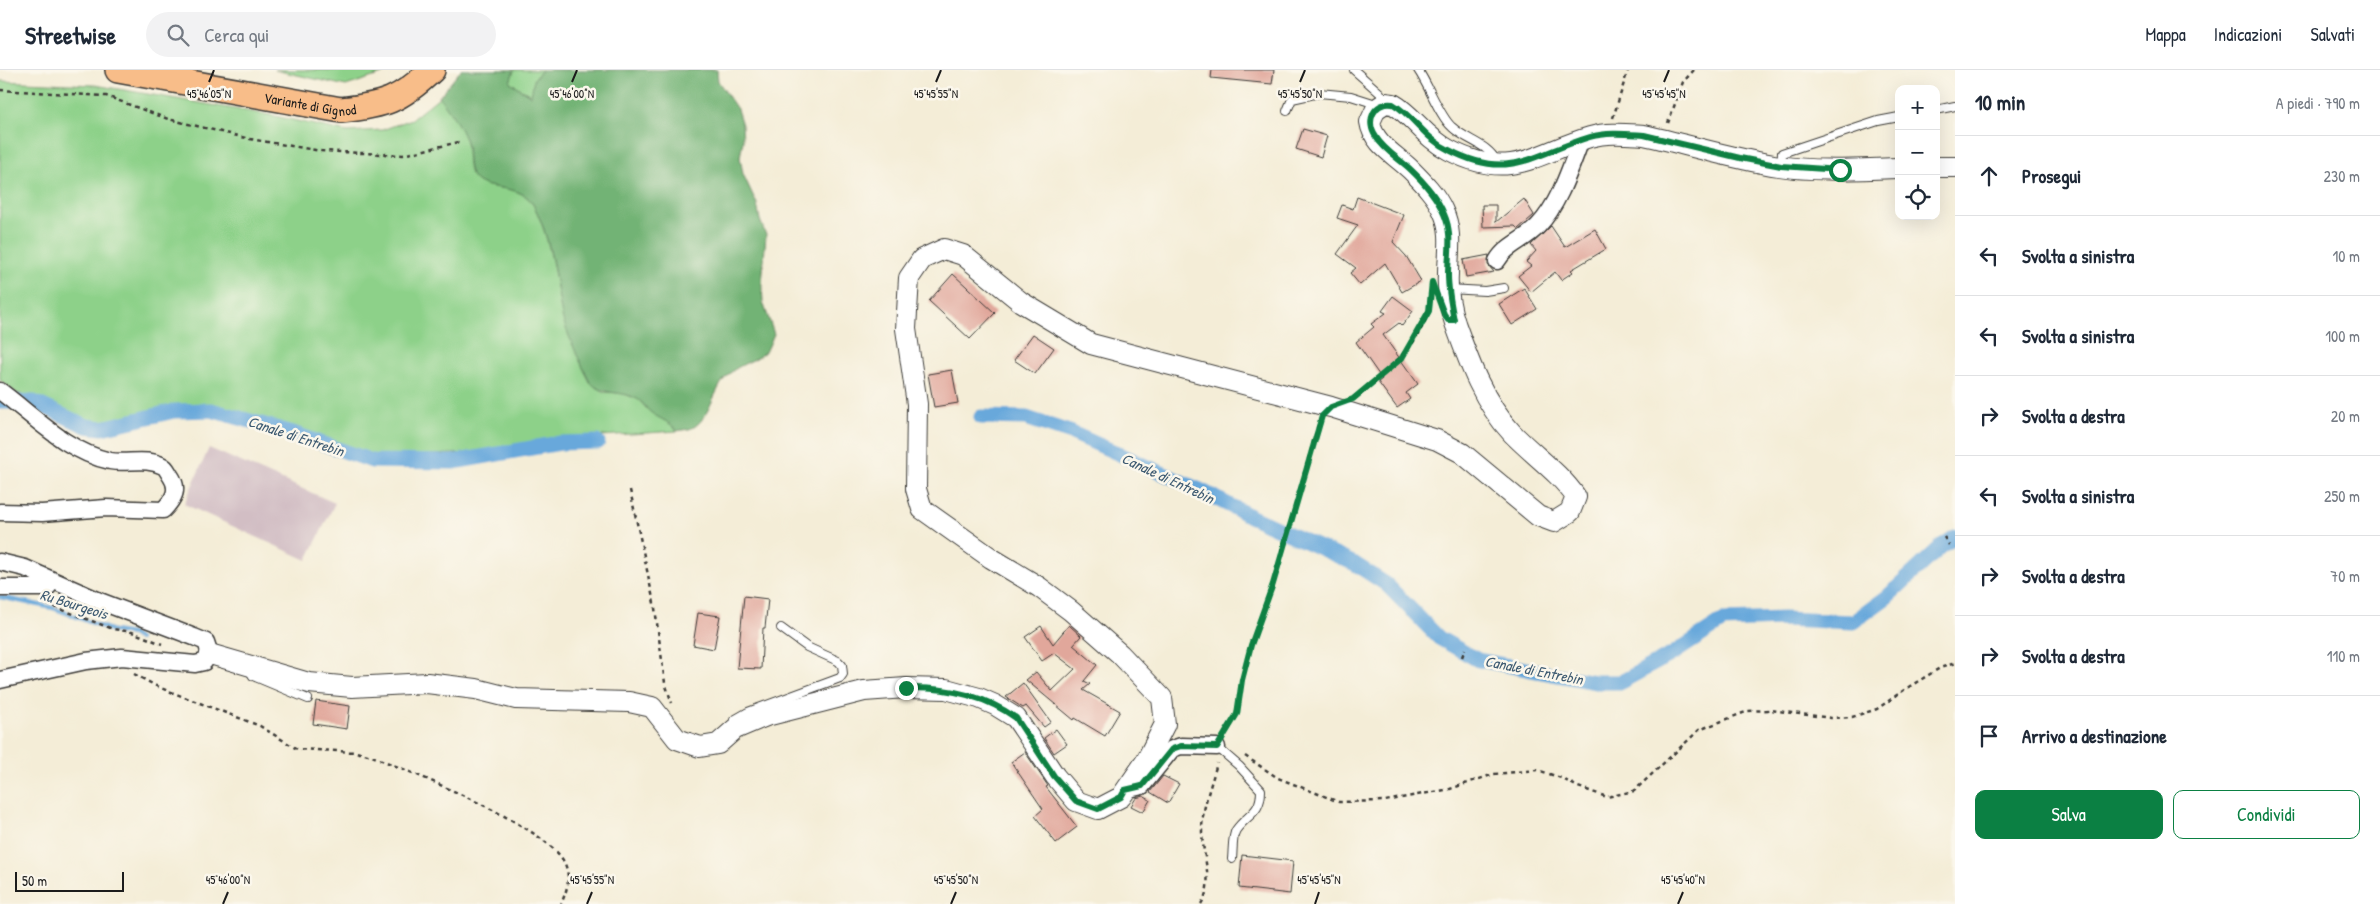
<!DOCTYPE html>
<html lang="it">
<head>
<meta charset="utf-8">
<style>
	:root { --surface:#fff; --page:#f2f2f3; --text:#1f2937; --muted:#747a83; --line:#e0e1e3; --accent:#0b8043 }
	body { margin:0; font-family:"Patrick Hand",sans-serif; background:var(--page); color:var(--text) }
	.controls { position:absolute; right:15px; top:15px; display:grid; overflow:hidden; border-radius:10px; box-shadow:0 5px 20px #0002 }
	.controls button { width:45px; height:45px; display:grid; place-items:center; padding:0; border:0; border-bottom:1px solid var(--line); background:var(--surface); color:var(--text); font:25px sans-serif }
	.scale { position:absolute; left:15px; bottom:12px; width:109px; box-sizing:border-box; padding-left:5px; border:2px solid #1c1c1c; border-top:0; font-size:14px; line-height:18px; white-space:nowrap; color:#1c1c1c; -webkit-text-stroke:4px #fbf7ec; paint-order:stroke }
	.stop { position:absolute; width:15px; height:15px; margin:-11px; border:4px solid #0b8043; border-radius:50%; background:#fff }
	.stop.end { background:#0b8043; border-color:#fff; box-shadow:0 1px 5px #0008 }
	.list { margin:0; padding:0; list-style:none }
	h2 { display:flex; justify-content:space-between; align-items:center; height:65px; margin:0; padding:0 20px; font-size:21px }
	h2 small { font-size:16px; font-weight:400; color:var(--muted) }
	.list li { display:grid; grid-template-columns:32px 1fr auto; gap:15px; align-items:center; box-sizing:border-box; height:80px; padding:0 20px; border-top:1px solid var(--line) }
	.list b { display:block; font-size:19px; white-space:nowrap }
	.list em { font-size:16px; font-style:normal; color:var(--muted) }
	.actions { display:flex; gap:10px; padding:15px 20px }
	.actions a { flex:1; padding:11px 0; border:1px solid var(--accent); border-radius:10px; text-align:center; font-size:18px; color:var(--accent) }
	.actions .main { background:var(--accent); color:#fff }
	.icon { flex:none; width:28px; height:28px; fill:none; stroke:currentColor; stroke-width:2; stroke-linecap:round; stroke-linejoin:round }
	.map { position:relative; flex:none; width:1955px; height:834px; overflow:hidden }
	header { display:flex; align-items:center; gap:30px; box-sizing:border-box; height:70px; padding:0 25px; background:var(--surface); border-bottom:1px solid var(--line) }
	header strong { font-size:24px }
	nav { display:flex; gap:28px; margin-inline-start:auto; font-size:18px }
	.search { width:350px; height:45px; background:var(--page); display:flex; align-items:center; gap:12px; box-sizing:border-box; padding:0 18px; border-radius:28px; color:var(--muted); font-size:19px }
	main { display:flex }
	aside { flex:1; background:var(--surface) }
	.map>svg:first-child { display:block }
</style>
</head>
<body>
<header>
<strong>Streetwise</strong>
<div class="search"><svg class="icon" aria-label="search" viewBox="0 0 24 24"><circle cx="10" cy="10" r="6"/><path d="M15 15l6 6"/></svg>Cerca qui</div>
<nav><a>Mappa</a><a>Indicazioni</a><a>Salvati</a></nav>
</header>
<main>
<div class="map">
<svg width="1955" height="834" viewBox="0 0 1955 834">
	<rect width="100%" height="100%" fill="#fbf7ec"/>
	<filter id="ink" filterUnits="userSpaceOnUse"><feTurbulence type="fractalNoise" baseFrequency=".02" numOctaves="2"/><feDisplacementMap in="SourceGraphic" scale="10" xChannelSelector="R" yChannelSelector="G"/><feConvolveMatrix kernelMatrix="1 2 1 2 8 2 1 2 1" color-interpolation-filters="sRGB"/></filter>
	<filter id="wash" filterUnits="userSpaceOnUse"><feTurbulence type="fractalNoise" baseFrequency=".0096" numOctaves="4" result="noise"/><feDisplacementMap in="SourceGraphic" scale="20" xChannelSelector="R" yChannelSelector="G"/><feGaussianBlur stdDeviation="1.12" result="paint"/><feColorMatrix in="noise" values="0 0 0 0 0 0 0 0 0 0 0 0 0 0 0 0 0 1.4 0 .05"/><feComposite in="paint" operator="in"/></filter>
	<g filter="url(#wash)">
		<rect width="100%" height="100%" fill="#f4edd7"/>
		<!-- industrial -->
		<polygon fill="#d2bec4" points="209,378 335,433 307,490 184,434"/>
		<!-- green -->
		<g fill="#8dd189" stroke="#547652">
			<polygon points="275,0 387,0 382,4 346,16"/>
			<polygon points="514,0 542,0 534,9 532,26 510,12"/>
			<path d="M 0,11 L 95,15 L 270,45 L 347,62 L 382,60 L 412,49 L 439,27 C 449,40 459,52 465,69 C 470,83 463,100 477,111 C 492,122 522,113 534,136 C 552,172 554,208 563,246 C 565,256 571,267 575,278 C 579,286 582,298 587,305 C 592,311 598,316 603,322 L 621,323 L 638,329 L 649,341 L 671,354 L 677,361 L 570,368 L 489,382 L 375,388 L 356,384 L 322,368 L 219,338 L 192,336 L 166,340 L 97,356 L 82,351 L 39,328 L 16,323 L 0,310 Z"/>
		</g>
		<!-- forest -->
		<path fill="#72b375" stroke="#476848" d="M 461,0 L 514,0 L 510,12 L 531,26 L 534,9 L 542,0 L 717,0 L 718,11 L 737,39 L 742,55 L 743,71 L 740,87 L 743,104 L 757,134 L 760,150 L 766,165 L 762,214 L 763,232 L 774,264 C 772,268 770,274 768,278 C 759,291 740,293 729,304 C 713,318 710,350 692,358 C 688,360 681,360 677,361 C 669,350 657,349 648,340 C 645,337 642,331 637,329 C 622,320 602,326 590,312 C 582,296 566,262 562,246 C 555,208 552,171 534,136 C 522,113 492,122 477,111 C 463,100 471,83 465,69 C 458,53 450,41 439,27 Z"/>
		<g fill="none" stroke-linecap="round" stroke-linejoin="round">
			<!-- stream -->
			<polyline stroke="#68a8db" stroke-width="4.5" points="0,527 53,538 113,561 132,564 139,569"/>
			<!-- canal -->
			<g stroke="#68a8db" stroke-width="15">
				<polyline points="0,332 34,332 86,356 102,358 174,341 211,340 293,363 372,391 453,392 560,373 598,372"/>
				<polyline points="981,347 1026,348 1072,363 1198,419 1252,447 1355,494 1386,514 1439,568 1478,590 1595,612 1621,612 1674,583 1723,551 1783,549 1853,552 1887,527 1943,475 1955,467"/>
			</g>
		</g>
		<g id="blocks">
			<!-- building -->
			<g fill="#e1a79b">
				<polygon points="1212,0 1274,0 1272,14 1211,8"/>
				<polygon points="1303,59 1327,66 1321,87 1296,79"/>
				<polygon points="1357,127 1404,145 1393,172 1406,186 1421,211 1402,222 1385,193 1360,215 1350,203 1356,198 1337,184 1358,155 1337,148 1342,135 1353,139"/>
				<polygon points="1524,129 1534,145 1518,159 1515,156 1483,157 1482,135 1496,135 1496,152"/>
				<polygon points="1551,156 1565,177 1595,159 1606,179 1571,200 1573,202 1561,210 1555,202 1531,222 1518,206 1531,196 1526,192 1536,181 1531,175"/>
				<polygon points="1489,185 1488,195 1494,202 1466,207 1463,190"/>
				<polygon points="953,204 995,243 970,269 929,231"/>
				<polygon points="1524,218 1537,239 1512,255 1499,234"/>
				<polygon points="1393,226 1413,241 1402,256 1399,253 1383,265 1418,314 1406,323 1410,329 1397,338 1378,312 1382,309 1356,272 1374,257 1371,254 1386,243 1382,241"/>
				<polygon points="1033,264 1054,278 1035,304 1014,290"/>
				<polygon points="952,300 958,333 934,337 928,304"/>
				<polygon points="744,526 768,529 765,558 763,558 761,599 737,598"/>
				<polygon points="698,543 720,546 714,579 693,575"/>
				<polygon points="1069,555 1081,566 1073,575 1097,595 1084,611 1090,614 1083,620 1120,641 1105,666 1075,648 1074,650 1026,610 1036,602 1052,621 1075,599 1054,583 1042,591 1025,567 1041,556 1053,574"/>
				<polygon points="1023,613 1051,652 1044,657 1026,636 1023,638 1006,627"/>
				<polygon points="316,631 350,636 347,659 313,654"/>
				<polygon points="1056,659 1067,674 1054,683 1044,668"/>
				<polygon points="1025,682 1048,716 1046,717 1077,757 1056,773 1035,746 1043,739 1011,692"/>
				<polygon points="1163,706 1179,714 1168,733 1150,722"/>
				<polygon points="1143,726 1150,730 1143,742 1131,736 1136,728"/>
				<polygon points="1242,785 1293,791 1290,824 1239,818"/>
			</g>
		</g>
	</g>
	<g filter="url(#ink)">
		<use href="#blocks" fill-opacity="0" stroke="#3c3b38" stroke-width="1"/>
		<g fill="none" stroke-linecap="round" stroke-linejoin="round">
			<defs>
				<g id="service">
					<polyline points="1354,0 1380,23 1385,33"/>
					<path d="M 1418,0 C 1428,14 1440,47 1452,57 C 1467,71 1487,73 1497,92"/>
					<polyline points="1936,40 1955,36"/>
					<polyline points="1287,41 1292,29 1319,23 1351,26 1373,33 1375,37"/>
					<polyline points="1781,96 1782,83 1878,51 1899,47"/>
					<polyline points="1448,219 1485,221 1504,218"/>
					<polyline points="250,601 253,606 308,629"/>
					<polyline points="734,650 748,642 840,608 843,604 842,595 838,591 807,577 781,558"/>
					<path d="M 1217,677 L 1239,696 L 1261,720 C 1261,744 1247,744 1236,760 C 1232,766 1233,781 1232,789"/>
				</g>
				<g id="minor">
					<path d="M 1497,191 C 1506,175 1525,170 1538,156 C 1559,134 1570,99 1581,70"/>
					<path d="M 0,321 C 35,347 66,381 110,391 C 127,394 147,387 163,396 C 166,397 168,402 170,405 C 180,419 174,429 163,440 L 106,438 L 42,443 L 0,442"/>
					<polyline points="0,492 25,498 102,532 194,567 206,572 210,584 204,592 195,594 122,587 86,591 0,610"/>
					<polyline points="0,518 47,518 52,512"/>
					<polyline points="1125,720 1142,716 1172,679 1181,676 1217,677"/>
				</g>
				<g id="tertiary">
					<polyline points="1936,97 1955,97"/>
					<path d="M 210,584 L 309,613 L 352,617 L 427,613 L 476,619 L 516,629 L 629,632 L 652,637 L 677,669 L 700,677 L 718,674 L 735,659 L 766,646 L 864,621 L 906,618 L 946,619 L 979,628 L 995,635 L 1016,648 L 1055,706 L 1076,731 L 1098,739 L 1121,727 L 1146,691 L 1165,654 L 1162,628 L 1120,584 L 1071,541 L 1039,517 L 991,488 L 922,439 L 916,419 L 917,334 L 906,259 L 909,208 L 922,189 L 944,179 L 963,185 L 1021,232 L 1091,274 L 1331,337 L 1437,370 L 1462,383 L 1538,446 L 1554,452 L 1570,442 L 1576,427 C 1559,402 1532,384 1512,363 C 1483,332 1469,292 1455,253 C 1450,238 1447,220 1448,204 C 1448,182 1453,162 1443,141 C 1436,125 1423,112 1411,100 C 1396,85 1373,74 1370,52 L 1376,39 L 1385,33 L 1393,34 C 1413,45 1425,68 1449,80 C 1511,112 1533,84 1590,67 C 1608,62 1626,64 1644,65 C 1689,75 1734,89 1779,96 C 1818,102 1859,99 1899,98"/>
				</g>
				<g id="primary">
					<path id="s1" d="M 118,0 L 341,40 C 385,35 399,31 432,0"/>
				</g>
			</defs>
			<!-- service casing -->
			<use href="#service" stroke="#3c3b38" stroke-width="10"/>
			<!-- minor casing -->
			<use href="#minor" stroke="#3c3b38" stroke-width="19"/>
			<!-- tertiary casing -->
			<use href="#tertiary" stroke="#3c3b38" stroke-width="22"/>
			<!-- primary casing -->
			<use href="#primary" stroke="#3c3b38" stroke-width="28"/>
			<!-- path -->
			<g stroke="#3c3b38" stroke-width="2.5" stroke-dasharray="4 4" stroke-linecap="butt">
				<polyline points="0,20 106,26 168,49 250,69 321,81 403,85 459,72"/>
				<polyline points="1613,48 1628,0"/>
				<polyline points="1668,53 1683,12 1694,0"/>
				<path d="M 1354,328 C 1388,301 1427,271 1431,225"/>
				<polyline points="630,420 655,538 665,613 672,633"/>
				<polyline points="1944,467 1949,475"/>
				<polyline points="47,534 113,559 132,562 162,574"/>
				<polyline points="1462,587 1465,579"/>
				<path d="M 134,604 L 158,617 L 260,656 L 297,679 L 356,682 L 372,686 C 412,703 550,757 565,794 C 571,809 567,820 561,834"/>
				<polyline points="1536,605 1538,597"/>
				<polyline points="1225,664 1237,644 1242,611 1251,575 1273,514 1320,350"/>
				<polyline points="1245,686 1278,708 1339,732 1385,731 1450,719 1494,704 1538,700 1561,708 1578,717 1607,727 1634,721 1699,660 1748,641 1770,640 1831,648 1852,647 1877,639 1907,618 1940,598 1955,593"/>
				<path d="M 1201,834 C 1215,813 1202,785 1202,761 C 1202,737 1211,716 1217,693"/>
			</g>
			<!-- service -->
			<use href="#service" stroke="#fff" stroke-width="8"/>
			<!-- minor -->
			<use href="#minor" stroke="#fff" stroke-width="16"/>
			<!-- tertiary -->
			<use href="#tertiary" stroke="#fff" stroke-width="20"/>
			<!-- primary -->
			<use href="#primary" stroke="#f8bd89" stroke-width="25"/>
		</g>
	</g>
	<g fill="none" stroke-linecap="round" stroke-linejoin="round" filter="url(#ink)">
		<!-- route -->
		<path stroke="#0b8043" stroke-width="6" d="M 906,618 C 946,617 983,624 1016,648 L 1054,706 L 1076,731 L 1098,739 L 1121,727 L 1125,720 L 1142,716 L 1172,679 L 1181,676 L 1217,677 L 1237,644 L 1242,610 L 1251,575 L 1273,514 L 1322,346 L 1331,337 L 1353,329 L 1402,288 L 1429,241 L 1432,212 L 1444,244 L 1448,250 L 1454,250 C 1451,235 1448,220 1448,205 C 1448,183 1453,164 1444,144 C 1437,127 1423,111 1409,98 C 1398,88 1384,80 1376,67 C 1365,51 1374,31 1393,34 C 1414,46 1425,69 1449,80 C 1510,112 1533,84 1590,67 C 1608,62 1626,64 1644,65 L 1740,88 L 1781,96 L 1840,100"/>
	</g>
	<!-- ticks -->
	<path fill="none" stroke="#1c1c1c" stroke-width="2" d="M 209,12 L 214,0M 572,12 L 577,0M 936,12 L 941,0M 1300,12 L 1305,0M 1664,12 L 1669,0M 223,834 L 228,822M 587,834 L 592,822M 951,834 L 956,822M 1315,834 L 1319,822M 1678,834 L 1683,822"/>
	<g text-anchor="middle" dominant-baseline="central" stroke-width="5" stroke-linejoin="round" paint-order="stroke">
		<!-- street labels -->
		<g font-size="14" fill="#1c1c1c" stroke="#fbf7ec">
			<text stroke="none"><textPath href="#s1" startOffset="195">Variante di Gignod</textPath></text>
		</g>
		<!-- water labels -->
		<g font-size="15" font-style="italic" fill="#3e5b72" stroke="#fbf7ec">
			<text transform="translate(296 366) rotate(18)">Canale di Entrebin</text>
			<text transform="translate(1168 408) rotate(25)">Canale di Entrebin</text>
			<text transform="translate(74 534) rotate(17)">Ru Bourgeois</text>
			<text transform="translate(1534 600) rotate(11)">Canale di Entrebin</text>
		</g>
	</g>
	<g font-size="12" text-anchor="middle" fill="#1c1c1c" stroke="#fbf7ec" stroke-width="5" stroke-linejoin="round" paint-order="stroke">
		<text x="209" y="28">45°46'05"N</text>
		<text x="572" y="28">45°46'00"N</text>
		<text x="936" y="28">45°45'55"N</text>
		<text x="1664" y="28">45°45'45"N</text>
		<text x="1300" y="28">45°45'50"N</text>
		<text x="228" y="814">45°46'00"N</text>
		<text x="592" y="814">45°45'55"N</text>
		<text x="956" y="814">45°45'50"N</text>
		<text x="1319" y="814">45°45'45"N</text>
		<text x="1683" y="814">45°45'40"N</text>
	</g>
</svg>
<div class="controls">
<button>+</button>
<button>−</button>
<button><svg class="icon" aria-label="locate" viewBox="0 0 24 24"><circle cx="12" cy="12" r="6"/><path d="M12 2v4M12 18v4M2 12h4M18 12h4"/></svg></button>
</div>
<div class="scale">50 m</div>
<div class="stop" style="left:1840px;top:100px"></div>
<div class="stop end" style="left:906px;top:618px"></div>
</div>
<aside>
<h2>10 min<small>A piedi · 790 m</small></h2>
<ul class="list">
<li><svg class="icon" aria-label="ahead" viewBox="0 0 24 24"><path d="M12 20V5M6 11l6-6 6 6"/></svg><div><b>Prosegui</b></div><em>230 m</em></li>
<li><svg class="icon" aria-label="left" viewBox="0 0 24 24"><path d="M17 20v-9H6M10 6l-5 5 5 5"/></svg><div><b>Svolta a sinistra</b></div><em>10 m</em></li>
<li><svg class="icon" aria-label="left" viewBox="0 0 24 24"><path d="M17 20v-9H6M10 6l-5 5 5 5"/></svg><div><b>Svolta a sinistra</b></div><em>100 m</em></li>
<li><svg class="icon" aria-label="right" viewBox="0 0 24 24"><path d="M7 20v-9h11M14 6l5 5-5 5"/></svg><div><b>Svolta a destra</b></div><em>20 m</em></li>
<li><svg class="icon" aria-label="left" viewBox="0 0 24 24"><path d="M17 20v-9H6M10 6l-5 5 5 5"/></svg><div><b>Svolta a sinistra</b></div><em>250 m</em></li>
<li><svg class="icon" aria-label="right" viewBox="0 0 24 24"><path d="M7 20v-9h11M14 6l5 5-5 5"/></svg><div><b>Svolta a destra</b></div><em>70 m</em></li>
<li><svg class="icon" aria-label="right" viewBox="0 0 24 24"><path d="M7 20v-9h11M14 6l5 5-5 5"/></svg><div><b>Svolta a destra</b></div><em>110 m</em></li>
<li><svg class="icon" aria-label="arrive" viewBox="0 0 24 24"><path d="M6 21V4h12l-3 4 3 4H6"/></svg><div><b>Arrivo a destinazione</b></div></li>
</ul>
<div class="actions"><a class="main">Salva</a><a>Condividi</a></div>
</aside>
</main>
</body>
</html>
